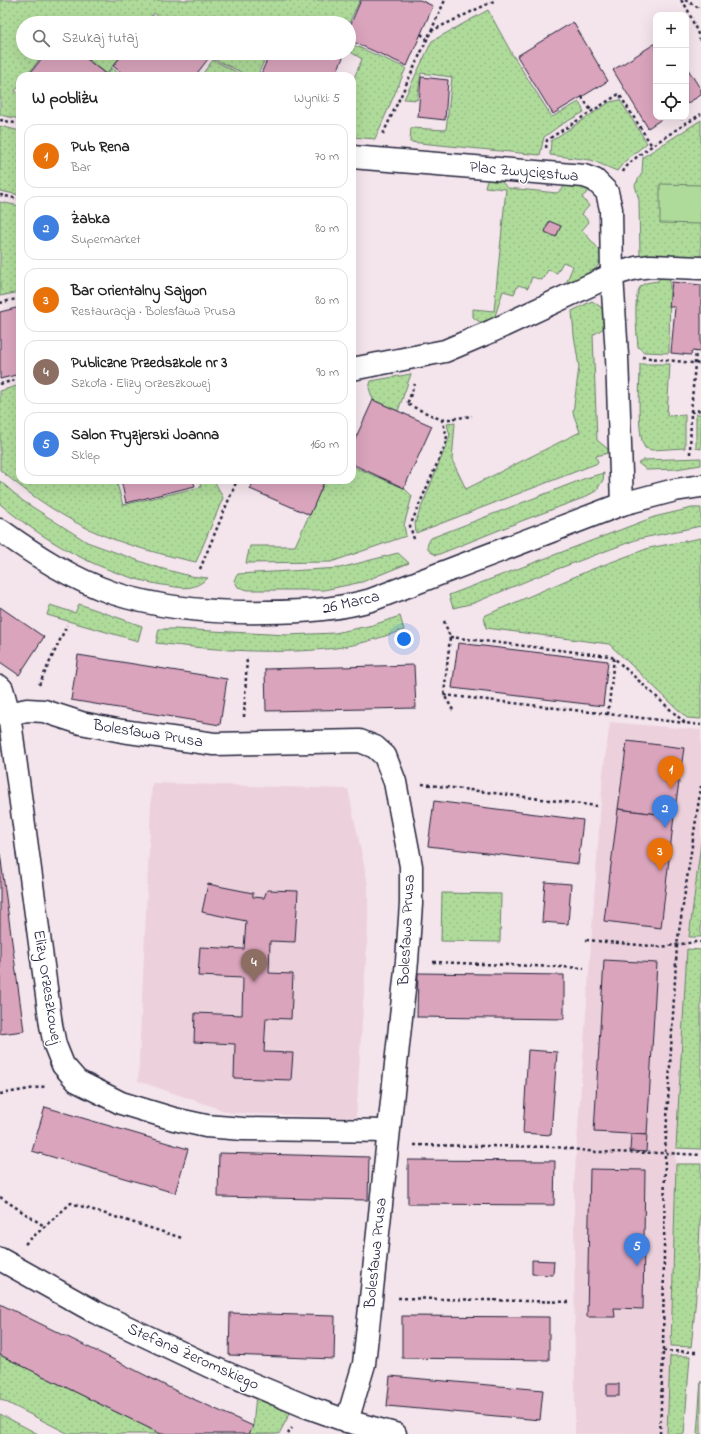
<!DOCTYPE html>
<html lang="pl">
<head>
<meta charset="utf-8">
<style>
	:root { --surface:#fff; --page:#f2f2f2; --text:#222; --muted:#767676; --line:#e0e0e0; --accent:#0b8043 }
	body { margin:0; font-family:"Indie Flower",sans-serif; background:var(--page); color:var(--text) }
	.controls { position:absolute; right:12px; top:12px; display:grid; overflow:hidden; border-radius:8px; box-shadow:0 4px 16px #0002 }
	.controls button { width:36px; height:36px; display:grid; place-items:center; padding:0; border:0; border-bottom:1px solid var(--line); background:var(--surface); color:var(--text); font:20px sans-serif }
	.you { position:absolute; left:404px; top:639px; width:14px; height:14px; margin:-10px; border:3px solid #fff; border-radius:50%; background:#1a73e8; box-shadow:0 0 0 6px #1a73e833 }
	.badge { display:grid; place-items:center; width:26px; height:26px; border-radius:50%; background:var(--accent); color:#fff; font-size:13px; font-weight:700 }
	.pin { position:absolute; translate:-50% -33px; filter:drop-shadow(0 1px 2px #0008) }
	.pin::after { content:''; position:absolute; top:21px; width:14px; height:12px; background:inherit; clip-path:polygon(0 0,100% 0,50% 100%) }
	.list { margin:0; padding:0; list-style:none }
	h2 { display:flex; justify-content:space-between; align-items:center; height:52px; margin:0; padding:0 16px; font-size:17px }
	h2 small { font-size:13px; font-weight:400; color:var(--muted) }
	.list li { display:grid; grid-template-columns:26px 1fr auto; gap:12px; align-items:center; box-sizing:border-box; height:64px; margin:0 8px 8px; padding:0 8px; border:1px solid var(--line); border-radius:12px }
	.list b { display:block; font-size:15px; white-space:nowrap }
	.list p { margin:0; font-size:13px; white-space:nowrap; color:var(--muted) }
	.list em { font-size:13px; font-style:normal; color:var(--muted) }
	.icon { flex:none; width:22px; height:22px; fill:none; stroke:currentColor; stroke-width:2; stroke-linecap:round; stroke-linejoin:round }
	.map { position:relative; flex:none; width:701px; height:1434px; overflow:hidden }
	.search { position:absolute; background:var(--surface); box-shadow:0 4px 16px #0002; left:16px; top:16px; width:340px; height:44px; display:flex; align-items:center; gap:10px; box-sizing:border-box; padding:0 14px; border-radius:22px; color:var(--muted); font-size:15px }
	.panel { position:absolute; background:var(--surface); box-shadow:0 4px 16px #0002; left:16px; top:72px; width:340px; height:412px; border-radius:12px }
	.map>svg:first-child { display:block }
</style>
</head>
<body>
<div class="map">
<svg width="701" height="1434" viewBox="0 0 701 1434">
	<defs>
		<pattern id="grass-dots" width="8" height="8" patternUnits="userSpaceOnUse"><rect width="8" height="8" fill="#afdb9a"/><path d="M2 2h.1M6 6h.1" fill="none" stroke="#96bc86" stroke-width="1.8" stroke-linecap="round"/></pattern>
	</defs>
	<rect width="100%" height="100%" fill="#f4e4eb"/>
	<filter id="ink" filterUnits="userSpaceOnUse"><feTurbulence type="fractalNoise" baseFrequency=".025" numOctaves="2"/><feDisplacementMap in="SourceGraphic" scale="8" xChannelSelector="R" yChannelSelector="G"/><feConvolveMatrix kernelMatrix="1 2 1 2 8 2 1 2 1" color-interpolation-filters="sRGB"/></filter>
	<g filter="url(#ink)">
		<!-- built -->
		<g fill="#ecd1dd">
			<polygon points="610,722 701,730 701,843 687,949 676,1148 667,1434 575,1434 574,1185 603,773"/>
			<polygon points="152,783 348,789 368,884 368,926 356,1118 231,1113 138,1081"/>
		</g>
		<!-- grass -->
		<g fill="url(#grass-dots)" stroke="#687e6a">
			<polygon points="0,0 360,0 349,23 290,23 284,20 282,23 166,23 154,13 146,23 23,23 23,53 44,53 27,76 20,76 20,85 15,91 20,95 20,119 0,115"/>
			<polygon points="488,10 512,54 552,117 579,102 584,112 559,126 544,137 540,155 410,142 411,128 446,130 452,77 421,73 417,100 404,99 432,41"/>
			<polygon points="349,43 406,68 375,139 352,137 352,83 362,59 349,51"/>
			<polygon points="80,53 123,53 106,74"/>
			<polygon points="205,53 268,53 257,76 249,76 210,57"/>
			<polygon points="213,60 244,76 201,76"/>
			<polygon points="112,68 122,76 109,76 107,74"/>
			<polygon points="620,100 647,143 624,162 617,171 591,160 550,155 551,141 610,102"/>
			<polygon points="701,120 701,259 640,256 639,200 635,185 642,173 643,157"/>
			<polygon points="0,126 20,131 20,195 0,191"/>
			<path d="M 489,178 L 497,178 L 508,188 L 557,193 L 568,184 L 586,187 L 590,190 L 582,197 L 589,206 L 582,214 L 589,222 L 582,230 L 603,254 C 598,274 582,278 565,286 L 573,266 L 563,262 L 557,273 L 548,270 L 542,280 L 532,277 L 528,288 L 518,285 L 514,294 L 503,291 L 494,319 C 484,323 482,325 473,317 L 473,309 L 494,311 L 506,189 L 485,187 L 486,183 Z"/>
			<polygon points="0,202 20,206 20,292 0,296"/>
			<path d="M 660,278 L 670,278 L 669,353 L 644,352 L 638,347 C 637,334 632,292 642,285 C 646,282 653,282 658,281 Z"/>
			<polygon points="592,301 602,308 607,326 593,335 597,440 609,450 608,453 596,456 598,463 416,533 415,523 450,436 447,424 455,423 452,460 466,489 580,432 573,413 579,367 574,335 572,311"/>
			<path d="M 640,364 L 670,364 L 667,416 L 685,415 L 685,448 L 652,450 L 645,448 C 636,434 640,383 640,364 Z"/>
			<polygon points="411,374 398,411 373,400 369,388 371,381"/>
			<path d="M 20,385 L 20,480 L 116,480 L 123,505 L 201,487 L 199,480 L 214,480 L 223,498 L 196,562 C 164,555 131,547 100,534 C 64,519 30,495 0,470 L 0,391 Z"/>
			<polygon points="696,414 701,414 701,449 696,448"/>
			<polygon points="701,458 701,465 676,469 647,470 638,463 644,460"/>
			<polygon points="352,466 404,488 412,496 404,525 406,536 331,562 246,563 250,546 295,546 325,480 352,480"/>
			<path d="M 604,473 L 603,480 L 596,491 L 583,498 L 524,520 L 437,555 C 426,551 425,547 431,538 L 586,478 Z"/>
			<path d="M 0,481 L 23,501 L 87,542 L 156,567 L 190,576 L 208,578 C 204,581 200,584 195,586 C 185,590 173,586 162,585 C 102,574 47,543 0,504 Z"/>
			<polygon points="692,508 701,508 701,526 638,539 536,577 474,603 453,608 449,595 654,517"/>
			<polygon points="701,538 701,719 687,718 609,644 486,628 484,616 590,570 649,548"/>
			<polygon points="398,553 409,563 362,582 324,590 248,590 238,587 234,580 238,574 340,568"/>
			<polygon points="79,604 142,626 138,641 47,615 50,605 75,613"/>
			<path d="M 400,616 L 404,630 C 382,637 359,645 336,648 C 277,655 215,650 156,643 L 159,629 L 174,629 L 287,635 L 335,633 L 373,625 Z"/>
			<polygon points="701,843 701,937 689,937"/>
			<polygon points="442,893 501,894 500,942 441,941"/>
			<polygon points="687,949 701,950 701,1149 676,1148"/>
			<path d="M 676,1164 L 701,1164 C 701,1225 698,1286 691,1347 L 671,1346 Z"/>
			<polygon points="0,1355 161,1434 69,1434 0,1399"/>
			<polygon points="670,1356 690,1356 684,1434 667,1434"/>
			<polygon points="701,1381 701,1434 697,1434"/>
			<polygon points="256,1395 291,1411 279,1434 249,1434 253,1426"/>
			<polygon points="0,1414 38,1434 0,1434"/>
		</g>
		<!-- garden -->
		<polygon fill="#afdb9a" stroke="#687e6a" points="660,184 701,185 701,224 660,223"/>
		<!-- building -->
		<g fill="#d9a4bc" stroke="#22223b">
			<polygon points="361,0 420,0 433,6 407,66 349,40 349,28"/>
			<polygon points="153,16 162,23 148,23"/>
			<polygon points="573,22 608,81 553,114 517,56"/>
			<polygon points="656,43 656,117 665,117 648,128 613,70"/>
			<polygon points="46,53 79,53 108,76 28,76"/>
			<polygon points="124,53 200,53 208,59 195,76 126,76 113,66"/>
			<polygon points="270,53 345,53 335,76 260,76"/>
			<polygon points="686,66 701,90 701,95 686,104"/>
			<polygon points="421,77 448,80 445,120 418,117"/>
			<polygon points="549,221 561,226 556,237 545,232"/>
			<polygon points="672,282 701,285 701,352 692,351 691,355 671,353 675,307 669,307"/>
			<polygon points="20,307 20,374 0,379 0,312"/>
			<polygon points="373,400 432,426 404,488 352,464 352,446"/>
			<polygon points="121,480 193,480 195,486 126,503"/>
			<polygon points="254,480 325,480 310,515 250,489"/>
			<polygon points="0,607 44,637 19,675 0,662"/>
			<polygon points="458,643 608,661 603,706 452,688"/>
			<polygon points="78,655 227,679 220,725 71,700"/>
			<polygon points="414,665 416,708 266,711 265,669"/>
			<polygon points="627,741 684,748 674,816 618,809"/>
			<polygon points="434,801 583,820 578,864 428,846"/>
			<polygon points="618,809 674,816 661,928 604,921"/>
			<polygon points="0,853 24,1031 0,1034"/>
			<polygon points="545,882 571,884 568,924 542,922"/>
			<polygon points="208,884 253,893 253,897 264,898 267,890 298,891 295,942 270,941 269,973 293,974 291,1019 266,1018 264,1052 293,1053 291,1080 234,1078 235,1044 194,1042 195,1013 242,1015 243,978 198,976 200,947 244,949 246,921 202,912"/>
			<polygon points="604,960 657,963 647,1135 594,1132"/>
			<polygon points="418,973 564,975 564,1019 417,1017"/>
			<polygon points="528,1050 557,1052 551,1135 523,1133"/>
			<polygon points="45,1107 188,1149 175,1193 32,1151"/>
			<polygon points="631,1134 647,1135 646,1152 630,1151"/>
			<polygon points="219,1153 369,1157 368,1200 218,1197"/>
			<polygon points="408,1160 555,1161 554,1205 408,1204"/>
			<polygon points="590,1169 645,1170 643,1309 614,1308 615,1317 587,1317"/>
			<polygon points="532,1260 554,1261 553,1275 532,1274"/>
			<polygon points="0,1304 135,1370 180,1393 253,1426 249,1434 161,1434 0,1355"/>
			<polygon points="230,1313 335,1316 334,1359 229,1355"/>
			<polygon points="402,1316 549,1317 549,1360 402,1358"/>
			<polygon points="390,1376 543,1390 540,1420 387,1406"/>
			<rect x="607" y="1384" width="12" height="12"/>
		</g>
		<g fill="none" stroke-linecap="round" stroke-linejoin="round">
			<defs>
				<g id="street">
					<polyline points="352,157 584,176 595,180 607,192 611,209 612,275 617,356 622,504"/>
					<polyline points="352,369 445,351 492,331 612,275 636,268 651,266 701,268"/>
					<polyline points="0,687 2,689 9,714 51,1025 55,1045 63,1065 77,1081 121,1103 174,1119 206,1126 243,1129 388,1131"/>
					<polyline points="9,714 27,710 44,711 81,723 122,731 214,744 360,741 375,747 385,756 395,782 411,866 411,904 407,961 364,1364 347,1421"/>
					<polyline points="0,1259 95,1312 209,1366 305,1406 347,1421 395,1434"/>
				</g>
				<path id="secondary" d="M 0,530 C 35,555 72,579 113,593 C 162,609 215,613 266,612 C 302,612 336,610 371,600 L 622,504 L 675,490 L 701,486"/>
			</defs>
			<!-- street casing -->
			<use href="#street" stroke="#22223b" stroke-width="25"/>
			<!-- secondary casing -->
			<use href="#secondary" stroke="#22223b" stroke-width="25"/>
			<!-- path -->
			<g stroke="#22223b" stroke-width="2.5" stroke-dasharray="3 3" stroke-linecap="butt">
				<polyline points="681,0 687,8 701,41"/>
				<polyline points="685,0 701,9"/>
				<polyline points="431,31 445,0"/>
				<polyline points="421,34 427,39"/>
				<polyline points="582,97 592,112"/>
				<polyline points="681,117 686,124"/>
				<polyline points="0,120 20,124"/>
				<polyline points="383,134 431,31 496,0"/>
				<polyline points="546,148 547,140 619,94 652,146"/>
				<path d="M 623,172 C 629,157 685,125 701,114"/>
				<polyline points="0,195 20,199"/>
				<polyline points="0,303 20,298"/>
				<polyline points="642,357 701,364"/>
				<polyline points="0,384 20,379"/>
				<polyline points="691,412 701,410"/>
				<polyline points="442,420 472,416"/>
				<polyline points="690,454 691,412 696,351"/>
				<polyline points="414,539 410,526 446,443 447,436 442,420 407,404 415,384"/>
				<polyline points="200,569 237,480"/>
				<polyline points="444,621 450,637 444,695 453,710"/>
				<polyline points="450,637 609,656 614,658 685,723 701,725"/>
				<polyline points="614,658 608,714 685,723"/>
				<polyline points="39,685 67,625"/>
				<polyline points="444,695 608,714"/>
				<polyline points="244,717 247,657"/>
				<polyline points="422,784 597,806"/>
				<polyline points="586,940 661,947 695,942 701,942"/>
				<polyline points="433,962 584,968"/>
				<polyline points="0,1094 47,1086"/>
				<polyline points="414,1145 556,1147 596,1152 665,1153 701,1155"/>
				<polyline points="0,1197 44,1226"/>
				<polyline points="25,1244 71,1203 182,1238"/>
				<polyline points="398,1298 571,1302"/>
				<polyline points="663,1351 697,1352"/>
				<polyline points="288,1434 292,1428"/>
				<polyline points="660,1434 663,1351 665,1153 677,945 701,786"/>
			</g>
			<!-- street -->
			<use href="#street" stroke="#fff" stroke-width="22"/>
			<!-- secondary -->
			<use href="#secondary" stroke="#fff" stroke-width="22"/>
		</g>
	</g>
	<g text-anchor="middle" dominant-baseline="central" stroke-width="3" stroke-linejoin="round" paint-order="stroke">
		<!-- street labels -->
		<g font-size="16" fill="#22223b" stroke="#fff">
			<text transform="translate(524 172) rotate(5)">Plac Zwycięstwa</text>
			<text transform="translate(351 603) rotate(-13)">26 Marca</text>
			<text transform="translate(148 734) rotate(9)">Bolesława Prusa</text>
			<text transform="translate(407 930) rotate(-87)">Bolesława Prusa</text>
			<text transform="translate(47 987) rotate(81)">Elizy Orzeszkowej</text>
			<text transform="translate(376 1253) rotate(-84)">Bolesława Prusa</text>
			<text transform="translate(193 1357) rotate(24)">Stefana Żeromskiego</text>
		</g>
	</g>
</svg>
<div class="controls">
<button>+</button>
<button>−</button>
<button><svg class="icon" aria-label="locate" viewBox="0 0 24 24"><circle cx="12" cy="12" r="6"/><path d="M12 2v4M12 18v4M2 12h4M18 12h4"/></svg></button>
</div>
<div class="you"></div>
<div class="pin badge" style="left:671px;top:789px;background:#e8710a">1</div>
<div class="pin badge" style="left:665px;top:828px;background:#3f7fe0">2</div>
<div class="pin badge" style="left:660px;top:871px;background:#e8710a">3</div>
<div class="pin badge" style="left:254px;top:982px;background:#8d6e63">4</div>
<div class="pin badge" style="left:637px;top:1266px;background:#3f7fe0">5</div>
<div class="search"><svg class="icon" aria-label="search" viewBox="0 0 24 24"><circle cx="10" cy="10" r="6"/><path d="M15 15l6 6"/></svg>Szukaj tutaj</div>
<section class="panel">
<h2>W pobliżu<small>Wyniki: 5</small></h2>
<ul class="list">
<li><span class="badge" style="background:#e8710a">1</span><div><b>Pub Rena</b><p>Bar</p></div><em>70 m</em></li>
<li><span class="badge" style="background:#3f7fe0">2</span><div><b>Żabka</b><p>Supermarket</p></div><em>80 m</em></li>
<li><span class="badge" style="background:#e8710a">3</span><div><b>Bar Orientalny Sajgon</b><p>Restauracja · Bolesława Prusa</p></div><em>80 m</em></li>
<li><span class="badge" style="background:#8d6e63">4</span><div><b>Publiczne Przedszkole nr 3</b><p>Szkoła · Elizy Orzeszkowej</p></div><em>90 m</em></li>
<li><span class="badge" style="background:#3f7fe0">5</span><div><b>Salon Fryzjerski Joanna</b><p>Sklep</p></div><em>160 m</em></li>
</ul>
</section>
</div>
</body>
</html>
